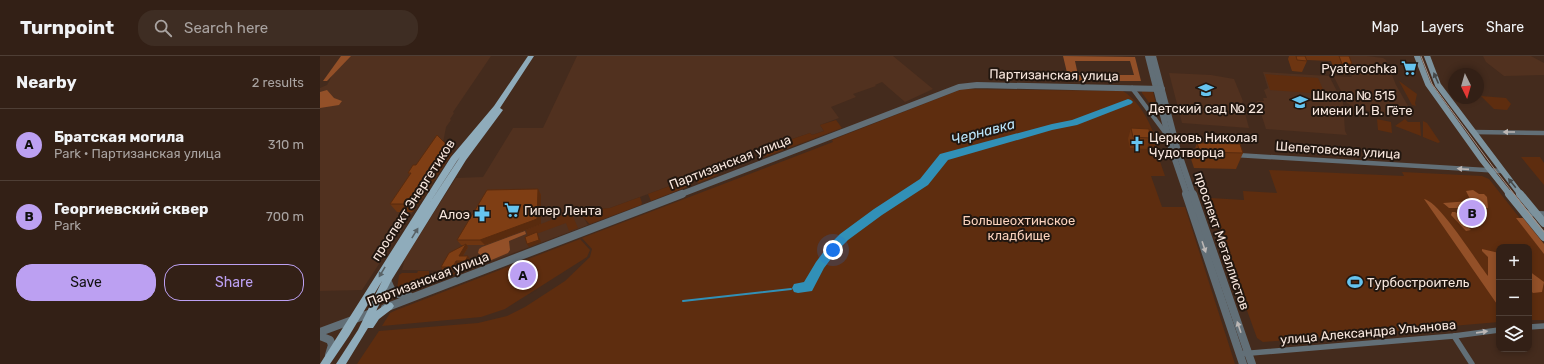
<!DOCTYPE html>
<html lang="en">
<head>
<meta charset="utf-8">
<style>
	:root { --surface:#332016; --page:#3e2d23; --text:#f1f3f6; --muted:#a9a3a1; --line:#4e3e35; --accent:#bca0f2 }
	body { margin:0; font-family:Rubik,sans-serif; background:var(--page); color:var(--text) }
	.controls { position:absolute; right:12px; bottom:12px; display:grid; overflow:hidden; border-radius:8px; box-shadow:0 2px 6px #0003 }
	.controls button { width:36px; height:36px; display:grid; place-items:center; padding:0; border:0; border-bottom:1px solid var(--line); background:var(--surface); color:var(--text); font:20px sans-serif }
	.compass { position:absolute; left:1128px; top:12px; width:36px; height:36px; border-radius:50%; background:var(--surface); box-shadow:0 2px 6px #0003; rotate:175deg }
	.you { position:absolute; left:513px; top:194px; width:14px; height:14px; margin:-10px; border:3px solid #fff; border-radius:50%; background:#1a73e8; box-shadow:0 0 0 6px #1a73e833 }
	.badge { display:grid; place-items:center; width:26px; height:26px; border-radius:50%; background:var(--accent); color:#111; font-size:13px; font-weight:700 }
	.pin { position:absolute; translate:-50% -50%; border:2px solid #fff; box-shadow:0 1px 4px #0006 }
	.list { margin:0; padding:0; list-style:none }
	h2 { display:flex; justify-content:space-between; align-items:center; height:52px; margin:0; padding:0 16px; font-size:17px }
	h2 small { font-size:13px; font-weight:400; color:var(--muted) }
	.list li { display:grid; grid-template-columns:26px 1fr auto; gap:12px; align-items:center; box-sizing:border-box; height:72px; padding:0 16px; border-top:1px solid var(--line) }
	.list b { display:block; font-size:15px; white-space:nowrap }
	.list p { margin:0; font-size:13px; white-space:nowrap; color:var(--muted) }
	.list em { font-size:13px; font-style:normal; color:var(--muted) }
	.actions { display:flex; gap:8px; padding:12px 16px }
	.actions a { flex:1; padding:9px 0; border:1px solid var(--accent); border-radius:16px; text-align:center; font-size:14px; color:var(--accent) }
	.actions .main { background:var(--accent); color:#111 }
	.icon { flex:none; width:22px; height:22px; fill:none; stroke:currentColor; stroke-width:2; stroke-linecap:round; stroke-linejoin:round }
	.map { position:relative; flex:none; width:1224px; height:308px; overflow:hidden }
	header { display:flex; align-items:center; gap:24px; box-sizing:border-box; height:56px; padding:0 20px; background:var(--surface); border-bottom:1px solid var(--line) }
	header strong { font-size:19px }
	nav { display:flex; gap:22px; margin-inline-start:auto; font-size:14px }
	.search { width:280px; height:36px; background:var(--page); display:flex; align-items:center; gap:10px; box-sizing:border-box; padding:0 14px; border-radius:16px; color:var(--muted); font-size:15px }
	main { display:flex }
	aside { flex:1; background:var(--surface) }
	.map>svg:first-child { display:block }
</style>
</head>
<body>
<header>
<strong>Turnpoint</strong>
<div class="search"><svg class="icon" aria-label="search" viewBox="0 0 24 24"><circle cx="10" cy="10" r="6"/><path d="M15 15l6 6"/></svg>Search here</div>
<nav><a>Map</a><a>Layers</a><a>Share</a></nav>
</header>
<main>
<aside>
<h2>Nearby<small>2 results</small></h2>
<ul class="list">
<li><span class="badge">A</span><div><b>Братская могила</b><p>Park · Партизанская улица</p></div><em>310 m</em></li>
<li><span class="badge">B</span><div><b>Георгиевский сквер</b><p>Park</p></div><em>700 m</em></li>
</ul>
<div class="actions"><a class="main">Save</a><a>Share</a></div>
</aside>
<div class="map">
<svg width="1224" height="308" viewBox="0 0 1224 308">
	<rect width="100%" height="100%" fill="#442b1d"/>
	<!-- built -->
	<g fill="#51311f">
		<polygon points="30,0 171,0 133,56 134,57 130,63 131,64 126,71 123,87 77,156 93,156 42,234 0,235 0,32 7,29 13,18"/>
		<polygon points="257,0 573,0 613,33 585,46 562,26 555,29 556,30 533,38 536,41 511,51 519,62 500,69 504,75 492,79 490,77 440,94 439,92 369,123 290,152 257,155 263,160 268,169 145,215 82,214 85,202 136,122 163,121 193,72 223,72"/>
		<polygon points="1023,0 1047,0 1063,2 1066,4 1076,29 1092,57 1086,59 1062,58 1034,51 1027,47 1014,21 1014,20 1031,21 1032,20"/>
		<polygon points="1163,0 1211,0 1224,7 1224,19 1184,20 1166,6"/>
		<polygon points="943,16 1009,20 1023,47 1025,75 1027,79 946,73 937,45 944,45 943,42 947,42 944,34 948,32"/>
		<polygon points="849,17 891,19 914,23 923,45 922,46 929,72 862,67"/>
	</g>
	<!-- green -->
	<g fill="#5e2d0f">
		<polygon points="945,18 998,22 1005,38 950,34"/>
		<polygon points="1079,25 1097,38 1095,47 1096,50 1092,49"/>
		<path d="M 642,33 L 803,35 C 823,48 834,74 840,97 L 837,97 L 845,120 L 831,120 L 842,151 L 865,151 L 915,308 L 37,308 L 59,275 L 158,267 L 187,260 L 205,251 L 245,225 L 270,201 L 272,193 L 262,182 L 513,86 L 512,84 Z"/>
		<polygon points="822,35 833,36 838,57 836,56 822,37"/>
		<polygon points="1161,40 1186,42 1191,48 1187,54 1174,53"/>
		<polygon points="1057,63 1071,66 1072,77 1058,74"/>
		<polygon points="1085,63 1088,66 1100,66 1101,80 1075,70"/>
		<polygon points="516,64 522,72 445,101 440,94 490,77 492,79 504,75 500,69"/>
		<polygon points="1103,65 1107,67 1120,86 1118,87 1103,81"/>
		<polygon points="1201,101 1220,101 1224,107 1224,129"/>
		<polygon points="393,113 398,119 378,127 374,121"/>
		<polygon points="949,114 1084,120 1082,116 1162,120 1169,123 1224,193 1224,264 1209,264 1209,191 1179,191 1179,266 943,286 937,282 903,188 905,184 890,142 924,144 923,135 957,137"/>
		<polygon points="369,123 372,129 331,145 328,138"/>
		<path d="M 320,141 L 322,147 L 321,149 L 270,168 C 267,166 261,158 257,155 L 290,152 Z"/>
		<polygon points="251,156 258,172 249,175 246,167 208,181 206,174"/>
		<polygon points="260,183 270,194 267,201 185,253 161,261 62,270 70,257 74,255"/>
		<polygon points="98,215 109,215 109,219 124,219 126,217 138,217 94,234 93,233 83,235 77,233 79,219 82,217 97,217"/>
	</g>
	<!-- forest -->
	<g fill="#935028" fill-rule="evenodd">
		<polygon points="21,0 31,0 7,25 3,25"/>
		<path d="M 743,0 L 815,1 L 821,25 L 749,25 ZM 755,5 L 810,5 L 814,19 L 758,19 Z"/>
		<polygon points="7,34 14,42 22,45 19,49 0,52 0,36"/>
		<polygon points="1153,134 1159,138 1164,138 1167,141 1168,152 1129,152 1123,147 1151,145 1146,135"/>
		<path d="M 1104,143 C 1120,146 1156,205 1168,220 L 1168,201 L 1162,195 L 1162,193 L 1179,197 L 1179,251 Z"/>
		<polygon points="1132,156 1135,156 1145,162 1143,166 1151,174 1146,175 1131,159"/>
		<polygon points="1196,162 1203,162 1224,188 1224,198"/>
		<polygon points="205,175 206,178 189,185 190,194 188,197 169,205 158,197 159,193 162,191"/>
		<polygon points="1209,215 1224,226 1222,236 1213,237 1209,233"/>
	</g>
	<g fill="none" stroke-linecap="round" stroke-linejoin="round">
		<!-- stream -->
		<polyline stroke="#3190b7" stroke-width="2" points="363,245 471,233"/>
		<!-- river -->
		<polygon fill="#3190b7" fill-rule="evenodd" points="808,43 811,44 813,46 811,48 757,69 732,74 628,104 608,129 562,159 528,184 516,196 504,212 492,235 478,237 474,236 472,232 474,228 484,226 496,206 508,190 520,178 554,153 600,123 620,98 732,68 752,64"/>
		<!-- minor-far1 -->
		<g stroke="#626f77" stroke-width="4.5">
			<polyline points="812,32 847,79"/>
			<polyline points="1153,76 1224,77"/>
			<polyline points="856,95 880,97"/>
			<polyline points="916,99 1182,115"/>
		</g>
		<!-- minor -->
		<g stroke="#626f77" stroke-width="5.5">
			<polyline points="1205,157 1224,158"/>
			<polyline points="1209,271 1224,270"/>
			<polyline points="1134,280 1152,308"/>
			<polyline points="919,298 1134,280 1179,274"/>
		</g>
		<!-- tertiary-far1 -->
		<g stroke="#626f77" stroke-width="6">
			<polyline points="828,0 852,95 867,139"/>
			<polyline points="833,0 858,95 873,139"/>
			<polyline points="359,139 639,31 657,29 842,33"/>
		</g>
		<!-- tertiary -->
		<g stroke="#626f77" stroke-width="8">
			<polyline points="866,138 923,308"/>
			<polyline points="873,138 932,308"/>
			<path d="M 67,223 C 72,238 73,238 89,240"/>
			<polyline points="65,252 362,138"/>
			<polyline points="0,276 54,256"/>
			<polyline points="0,280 10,284 12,289 9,299"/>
		</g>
		<!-- secondary-far1 -->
		<g stroke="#7c929d" stroke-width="6">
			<polyline points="1097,0 1108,28 1163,105 1190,139"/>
			<polyline points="1107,0 1118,29 1201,139"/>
		</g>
		<!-- secondary -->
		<g stroke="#7c929d" stroke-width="8">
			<polyline points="1189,138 1224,181"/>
			<polyline points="1200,138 1224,167"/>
		</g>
		<!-- primary -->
		<path fill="#8facbb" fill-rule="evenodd" d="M 208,0 L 214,0 L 180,52 L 183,54 L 146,104 L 71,225 L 56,255 L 69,246 L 72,247 L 74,250 L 72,253 L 59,263 L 53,272 L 48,272 L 26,308 L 16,308 L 38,274 L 62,225 L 29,280 L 10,308 L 0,308 L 131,101 L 174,50 ZM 140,101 L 109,148 L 137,105 Z"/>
		<!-- tram -->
		<polyline stroke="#a69186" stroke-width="1" points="1101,0 1112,28 1176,115 1224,176"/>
	</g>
	<!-- wall -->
	<g fill="#6d3511">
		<polygon points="969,0 1029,0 1032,8 1027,19 1016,18 1011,5 987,4 987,5 982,16 972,15 968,3"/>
		<polygon points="811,72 830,82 827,93 810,92 808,83"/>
		<polygon points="877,87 923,97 916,113 874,112 871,103"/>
		<polygon points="132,97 93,156 77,156 70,148 90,119 88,117 96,109"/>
		<polygon points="218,133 221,139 221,168 165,189 146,189 148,191 143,200 150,203 148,207 139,207 135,213 123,214 121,211 144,189 141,189 137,184"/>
	</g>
	<!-- shaded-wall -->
	<g fill="#592b0e">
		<polygon points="126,88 132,97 93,156 86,148"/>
		<polygon points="218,133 221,139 221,168 165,189 160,184"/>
		<polygon points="217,176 218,179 221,186 209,191 207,188"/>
		<polygon points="146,188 148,191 141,203 139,200"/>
		<polygon points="148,200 150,203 148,207 145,205"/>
		<polygon points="136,205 139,207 135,213 133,211"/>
	</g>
	<!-- building -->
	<g fill="#7f3e14" stroke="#592b0e">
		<polygon points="976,0 985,0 987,5 977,4"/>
		<polygon points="1019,0 1029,0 1032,8 1022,8"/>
		<polygon points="811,72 829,73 830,82 813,81"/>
		<polygon points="117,79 126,88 86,148 70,148 91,117 88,117 93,109 96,109"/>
		<polygon points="877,87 920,88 923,97 880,96"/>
		<polygon points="218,133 217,163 160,184 137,184 167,134"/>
		<polygon points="217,176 219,184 207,188 205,181"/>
		<polygon points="146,188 139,200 148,200 145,205 136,205 133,211 121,211 129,197"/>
	</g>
	<!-- one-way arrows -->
	<defs><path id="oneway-solid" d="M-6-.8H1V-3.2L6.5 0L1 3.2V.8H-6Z"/></defs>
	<g fill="#464848">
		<use href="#oneway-solid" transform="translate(1116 22) rotate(-114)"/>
		<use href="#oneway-solid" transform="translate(1192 127) rotate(-129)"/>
	</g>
	<g fill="#bcb7b5">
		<use href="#oneway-solid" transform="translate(1189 76) rotate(-180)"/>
		<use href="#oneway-solid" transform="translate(1143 113) rotate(-176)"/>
		<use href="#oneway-solid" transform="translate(884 191) rotate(71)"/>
		<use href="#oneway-solid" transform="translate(919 271) rotate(-109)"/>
		<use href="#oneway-solid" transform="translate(1162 276) rotate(-8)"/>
	</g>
	<g fill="#586266">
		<use href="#oneway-solid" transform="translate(95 177) rotate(-58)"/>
		<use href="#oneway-solid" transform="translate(62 216) rotate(121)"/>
	</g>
	<!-- icons -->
	<defs>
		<symbol id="supermarket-bare" viewBox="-9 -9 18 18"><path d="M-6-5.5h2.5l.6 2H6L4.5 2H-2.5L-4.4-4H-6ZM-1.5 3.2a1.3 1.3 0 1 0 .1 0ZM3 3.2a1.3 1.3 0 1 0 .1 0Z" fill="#66c4ef" stroke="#221710" stroke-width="2.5" paint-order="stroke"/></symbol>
		<symbol id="school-bare" viewBox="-9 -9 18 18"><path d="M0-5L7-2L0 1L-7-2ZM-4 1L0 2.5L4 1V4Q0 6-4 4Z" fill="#66c4ef" stroke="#221710" stroke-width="2.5" paint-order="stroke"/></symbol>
		<symbol id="church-bare" viewBox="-9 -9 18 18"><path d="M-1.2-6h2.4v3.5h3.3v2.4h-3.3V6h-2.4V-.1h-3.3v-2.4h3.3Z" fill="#66c4ef" stroke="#221710" stroke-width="2.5" paint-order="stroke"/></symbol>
		<symbol id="pharmacy-bare" viewBox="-9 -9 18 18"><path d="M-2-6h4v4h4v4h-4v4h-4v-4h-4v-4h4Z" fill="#66c4ef" stroke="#221710" stroke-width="2.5" paint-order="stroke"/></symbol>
		<symbol id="stadium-bare" viewBox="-9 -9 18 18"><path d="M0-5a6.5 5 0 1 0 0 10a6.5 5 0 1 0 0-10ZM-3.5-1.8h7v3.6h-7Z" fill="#66c4ef" stroke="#221710" stroke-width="2.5" paint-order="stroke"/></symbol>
	</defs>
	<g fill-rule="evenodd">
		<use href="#supermarket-bare" x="1078" y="1" width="22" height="22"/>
		<use href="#school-bare" x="875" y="23" width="22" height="22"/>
		<use href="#school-bare" x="969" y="35" width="22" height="22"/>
		<use href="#church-bare" x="806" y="77" width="22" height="22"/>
		<use href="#supermarket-bare" x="181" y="143" width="22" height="22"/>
		<use href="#pharmacy-bare" x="151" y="147" width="22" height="22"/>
		<use href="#stadium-bare" x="1024" y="215" width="22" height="22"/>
	</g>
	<g text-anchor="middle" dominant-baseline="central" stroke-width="4" stroke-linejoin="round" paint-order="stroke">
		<!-- poi labels -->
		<g font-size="13" fill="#f8e7de" stroke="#221710" text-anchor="start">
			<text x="1077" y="12" text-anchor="end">Pyaterochka</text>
			<text x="992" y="39">Школа № 515<tspan x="992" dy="15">имени И. В. Гёте</tspan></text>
			<text x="886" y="52" text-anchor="middle">Детский сад № 22</text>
			<text x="829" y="81">Церковь Николая<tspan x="829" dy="15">Чудотворца</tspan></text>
			<text x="204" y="154">Гипер Лента</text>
			<text x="150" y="158" text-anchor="end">Алоэ</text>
			<text x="1047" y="226">Турбостроитель</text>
		</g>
		<!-- street labels -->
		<g font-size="13" fill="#f8e7de" stroke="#221710">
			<text transform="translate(734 19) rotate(1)">Партизанская улица</text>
			<text transform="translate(1018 94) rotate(4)">Шепетовская улица</text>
			<text transform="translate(410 106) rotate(-21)">Партизанская улица</text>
			<text transform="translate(93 144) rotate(-57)">проспект Энергетиков</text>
			<text transform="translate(902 185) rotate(71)">проспект Металлистов</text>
			<text transform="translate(108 223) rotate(-21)">Партизанская улица</text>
			<text transform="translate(1048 276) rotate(-5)">улица Александра Ульянова</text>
		</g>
		<!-- park labels -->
		<g font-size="13" fill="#fad2bd" stroke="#221710">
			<text x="699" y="164">Большеохтинское<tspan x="699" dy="15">кладбище</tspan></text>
		</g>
		<!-- water labels -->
		<g font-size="14" font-style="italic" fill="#bae5fb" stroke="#221710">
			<text transform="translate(663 76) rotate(-15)">Чернавка</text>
		</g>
	</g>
</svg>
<div class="controls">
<button>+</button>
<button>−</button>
<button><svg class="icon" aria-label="layers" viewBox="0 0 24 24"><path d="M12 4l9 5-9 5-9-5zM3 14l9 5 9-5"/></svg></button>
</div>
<svg class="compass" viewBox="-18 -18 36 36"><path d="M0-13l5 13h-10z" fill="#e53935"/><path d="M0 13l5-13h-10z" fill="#a9a3a1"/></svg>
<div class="you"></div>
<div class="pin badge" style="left:203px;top:219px">A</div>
<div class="pin badge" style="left:1152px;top:157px">B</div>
</div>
</main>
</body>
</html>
